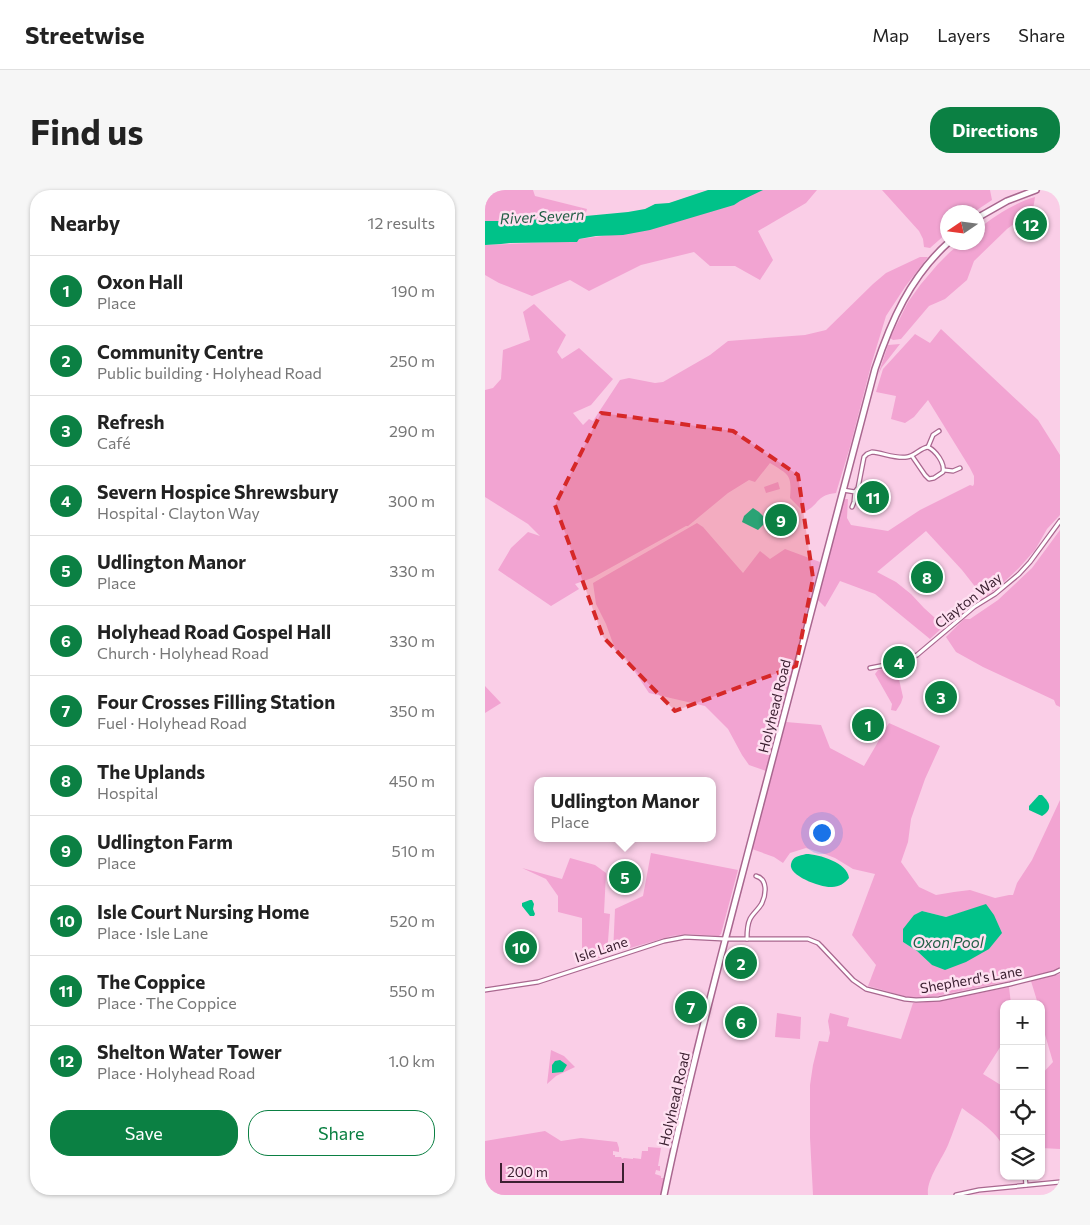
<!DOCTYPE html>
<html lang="en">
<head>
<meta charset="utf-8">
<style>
	:root { --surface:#fff; --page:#f6f6f6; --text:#222; --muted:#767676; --line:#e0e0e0; --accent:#0b8043 }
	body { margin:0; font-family:Commissioner,sans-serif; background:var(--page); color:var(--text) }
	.controls { position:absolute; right:15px; bottom:15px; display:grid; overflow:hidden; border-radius:10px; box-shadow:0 1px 4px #0004 }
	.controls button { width:45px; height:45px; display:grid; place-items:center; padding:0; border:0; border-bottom:1px solid var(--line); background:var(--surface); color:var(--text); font:25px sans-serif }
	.compass { position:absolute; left:455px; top:15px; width:45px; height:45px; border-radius:50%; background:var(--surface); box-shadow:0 1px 4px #0004; rotate:257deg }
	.scale { position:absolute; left:15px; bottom:12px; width:124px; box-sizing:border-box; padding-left:5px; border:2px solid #3c2031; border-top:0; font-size:14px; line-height:18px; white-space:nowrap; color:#3c2031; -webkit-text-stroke:4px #fee0f1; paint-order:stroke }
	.you { position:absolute; left:336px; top:642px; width:18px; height:18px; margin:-12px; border:4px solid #fff; border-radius:50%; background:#1a73e8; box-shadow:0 0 0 8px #1a73e833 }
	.badge { display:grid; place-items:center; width:32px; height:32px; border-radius:50%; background:var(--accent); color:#fff; font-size:16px; font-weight:700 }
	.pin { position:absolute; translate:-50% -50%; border:2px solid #fff; box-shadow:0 1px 5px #0006 }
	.popup { position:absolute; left:49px; top:587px; width:182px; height:65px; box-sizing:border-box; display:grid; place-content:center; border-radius:10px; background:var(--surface); filter:drop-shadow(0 1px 4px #0005); font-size:16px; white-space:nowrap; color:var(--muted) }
	.popup b { font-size:19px; color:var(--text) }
	.popup::after { content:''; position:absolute; left:50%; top:100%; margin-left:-10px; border:10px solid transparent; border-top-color:var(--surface) }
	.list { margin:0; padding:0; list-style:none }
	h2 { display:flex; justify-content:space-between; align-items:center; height:65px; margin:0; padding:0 20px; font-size:21px }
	h2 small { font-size:16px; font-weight:400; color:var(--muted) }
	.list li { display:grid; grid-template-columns:32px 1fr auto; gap:15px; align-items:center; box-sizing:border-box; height:70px; padding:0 20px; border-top:1px solid var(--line) }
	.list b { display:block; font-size:19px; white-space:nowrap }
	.list p { margin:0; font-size:16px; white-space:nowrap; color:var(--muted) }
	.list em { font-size:16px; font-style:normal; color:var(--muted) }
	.actions { display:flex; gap:10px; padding:15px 20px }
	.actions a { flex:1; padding:11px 0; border:1px solid var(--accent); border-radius:20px; text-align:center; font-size:18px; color:var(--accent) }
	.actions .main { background:var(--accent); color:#fff }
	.icon { flex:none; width:28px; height:28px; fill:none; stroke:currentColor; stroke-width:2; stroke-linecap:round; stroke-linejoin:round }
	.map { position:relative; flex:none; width:575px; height:1005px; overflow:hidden; border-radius:20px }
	header { display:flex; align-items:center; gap:30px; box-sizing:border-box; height:70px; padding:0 25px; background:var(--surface); border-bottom:1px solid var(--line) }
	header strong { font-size:24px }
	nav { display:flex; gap:28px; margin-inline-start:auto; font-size:18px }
	.intro { display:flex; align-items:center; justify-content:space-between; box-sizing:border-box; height:120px; padding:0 30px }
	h1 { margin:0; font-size:35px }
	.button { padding:12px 22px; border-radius:20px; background:var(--accent); color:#fff; font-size:18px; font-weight:700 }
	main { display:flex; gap:30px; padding:0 30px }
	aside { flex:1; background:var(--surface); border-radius:20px; box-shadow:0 1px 4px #0004 }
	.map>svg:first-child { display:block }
</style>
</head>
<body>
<header>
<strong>Streetwise</strong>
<nav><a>Map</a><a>Layers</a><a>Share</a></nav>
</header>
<div class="intro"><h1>Find us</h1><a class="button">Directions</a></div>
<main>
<aside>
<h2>Nearby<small>12 results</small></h2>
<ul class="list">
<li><span class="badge">1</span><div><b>Oxon Hall</b><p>Place</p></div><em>190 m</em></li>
<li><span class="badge">2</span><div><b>Community Centre</b><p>Public building · Holyhead Road</p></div><em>250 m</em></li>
<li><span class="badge">3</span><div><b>Refresh</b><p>Café</p></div><em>290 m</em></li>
<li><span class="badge">4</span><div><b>Severn Hospice Shrewsbury</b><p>Hospital · Clayton Way</p></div><em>300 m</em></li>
<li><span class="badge">5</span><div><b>Udlington Manor</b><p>Place</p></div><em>330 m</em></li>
<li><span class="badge">6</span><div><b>Holyhead Road Gospel Hall</b><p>Church · Holyhead Road</p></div><em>330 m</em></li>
<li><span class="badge">7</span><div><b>Four Crosses Filling Station</b><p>Fuel · Holyhead Road</p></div><em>350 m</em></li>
<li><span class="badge">8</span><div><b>The Uplands</b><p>Hospital</p></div><em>450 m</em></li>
<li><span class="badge">9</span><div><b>Udlington Farm</b><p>Place</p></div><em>510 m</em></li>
<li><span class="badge">10</span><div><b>Isle Court Nursing Home</b><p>Place · Isle Lane</p></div><em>520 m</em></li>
<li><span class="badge">11</span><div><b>The Coppice</b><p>Place · The Coppice</p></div><em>550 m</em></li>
<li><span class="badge">12</span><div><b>Shelton Water Tower</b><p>Place · Holyhead Road</p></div><em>1.0 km</em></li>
</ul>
<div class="actions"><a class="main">Save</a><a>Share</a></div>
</aside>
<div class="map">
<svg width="575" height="1005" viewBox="0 0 575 1005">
	<rect width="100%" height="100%" fill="#facee7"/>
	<!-- green -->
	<g fill="#f2a4d2" fill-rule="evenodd">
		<polygon points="0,0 48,0 50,6 102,19 100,26 60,28 48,30 37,28 20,31 0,31"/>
		<polygon points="271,0 332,0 321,13 273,41 288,70 275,90 250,76 225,76 209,62 156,75 104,101 85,90 47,106 14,93 0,85 0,55 71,52 156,41"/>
		<polygon points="397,0 505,0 507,10 489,22 462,22 462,43 445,58 439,57 438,49 434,41"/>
		<path d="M 550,7 L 548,20 L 522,39 L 489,71 L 482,90 L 460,109 L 444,116 L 416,149 L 408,150 L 405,148 L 423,112 L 436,94 L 453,74 L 465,62 L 476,53 L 492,52 L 493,39 C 510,26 529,13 550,7 Z"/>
		<path d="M 435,67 L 443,67 L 420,97 L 401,126 L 387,172 L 365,257 L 351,303 C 331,305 335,314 321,321 L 316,319 L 305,308 C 307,284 304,285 285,273 L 270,292 L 264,290 L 243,303 L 203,336 L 201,336 L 107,388 L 90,394 L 94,399 L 66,416 L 13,380 L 26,358 L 43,342 L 55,346 L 43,334 L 0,307 L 0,200 L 8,198 L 16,189 L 18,160 L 45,150 L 38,122 L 49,114 L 81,145 L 72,162 L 77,169 L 94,158 L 128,189 L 106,215 L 88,223 L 98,235 L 104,229 L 108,231 L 135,190 L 144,188 L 170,193 L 178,192 L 225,165 L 243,151 L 320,145 L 341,140 L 388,94 L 401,83 Z"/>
		<polygon points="456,139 553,230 575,265 575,325 562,339 550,360 534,378 517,394 499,408 477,380 441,341 392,382 411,392 426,404 439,418 459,436 445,449 390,404 355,391 340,417 333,410 356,319 360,309 363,309 362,328 366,335 403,341 435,320 485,295 488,296 489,294 489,286 485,278 443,210 429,227 420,233 406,229 411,206 391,202 398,179 430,144 445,153"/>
		<polygon points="415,154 397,177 393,185 403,155"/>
		<polygon points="293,292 295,299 281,303 279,297"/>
		<polygon points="212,333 218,337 258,383 275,361 285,369 300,359 335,372 281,581 264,575 257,565 243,539 220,516 164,503 136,461 131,462 121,434 111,414 108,393"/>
		<polygon points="575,340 575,517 571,515 569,510 498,477 471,462 461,447 479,429 485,429 513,410 547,378"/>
		<polygon points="411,476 418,507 416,513 411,521 406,520 407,514 390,484 393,480"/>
		<polygon points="0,496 16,513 0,523"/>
		<path d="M 301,532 L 336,535 L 345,558 L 379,576 L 404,533 L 455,556 L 440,589 L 426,629 L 423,652 L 416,672 L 434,697 L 451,705 L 469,702 L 485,700 L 510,708 L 524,705 L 528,705 L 532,693 L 547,670 L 575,610 L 575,777 L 566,782 L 452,806 L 433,808 L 422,807 L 383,796 L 391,775 L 367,745 L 390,684 L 368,679 L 350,668 L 337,663 L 321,658 L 305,663 L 298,673 L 289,667 L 267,659 ZM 501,715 L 447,775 L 432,761 L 418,752 L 429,725 L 437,721 L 461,727 Z"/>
		<polygon points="166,663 253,680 236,744 234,746 202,744 187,746 128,763 130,719 158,706"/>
		<polygon points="85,668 110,675 121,683 119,723 125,724 122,765 97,774 97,728 73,722 73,706 61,689 37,678 77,689"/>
		<polygon points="575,784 575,959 556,958 556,885 568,872 556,831 556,814 553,814 546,791"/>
		<path d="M 524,797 L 526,814 L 519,814 L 519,851 L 498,884 L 519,897 L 519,954 L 517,955 C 512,942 489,927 477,918 C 472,930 468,943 463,955 C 457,969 441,990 443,1005 L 328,1005 L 325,948 L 325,895 L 328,875 L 334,851 L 343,852 L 345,843 L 343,831 L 345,823 L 364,828 L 362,836 L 416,849 L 428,813 L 455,811 Z"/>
		<polygon points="292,823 316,827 315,849 290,847"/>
		<polygon points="66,860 79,866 90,877 71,886 62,894"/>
		<polygon points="60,941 76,951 96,948 132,952 134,958 134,962 128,961 128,965 130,965 130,967 136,967 137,969 139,968 148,969 148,968 156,969 157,961 163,961 163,957 176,958 173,976 175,976 175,981 171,980 170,984 176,986 176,988 179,988 176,1005 0,1005 0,951"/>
	</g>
	<!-- water -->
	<g fill="#00c289">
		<polygon points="223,0 278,0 255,11 249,15 165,40 138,45 111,46 94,49 92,52 86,52 25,53 16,54 0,55 0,31 20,31 37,28 48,30 60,28 90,27 143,22 160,19 170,14 184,13"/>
		<polygon points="268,318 274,322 281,329 279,334 273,340 257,332 259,326"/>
		<path d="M 554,605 L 557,605 C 565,613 568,619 557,626 L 544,620 L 544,616 Z"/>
		<path d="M 321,664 C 334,664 363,673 364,688 C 360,693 354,697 347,697 C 337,698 303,686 306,674 C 308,666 314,666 321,664 Z"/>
		<polygon points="45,710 47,710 49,714 48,719 50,724 49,726 45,726 37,716 37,713"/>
		<polygon points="501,714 509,725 517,743 504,759 481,772 460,780 447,775 432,761 418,752 418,739 429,725 437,721 461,727"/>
		<polygon points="75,870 82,875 78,882 67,883 67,875 70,871"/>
	</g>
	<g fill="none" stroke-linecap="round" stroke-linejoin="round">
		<defs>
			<g id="street">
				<polyline points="443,257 448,245 454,241"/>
				<polyline points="459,280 468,281 475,278"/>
				<polyline points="358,300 370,302 369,312 367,317"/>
				<path d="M 370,302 L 373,298 L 379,267 L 382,264 L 387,262 C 398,263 411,269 422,267 C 430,266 435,258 443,257 C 451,261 460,273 458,282 L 449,288 L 444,289 L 440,285 L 427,266"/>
				<polyline points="385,478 421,471 432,465 489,417 510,404 534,384 545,372 575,331"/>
				<path d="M 262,749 C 262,742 262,735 265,729 C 268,723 274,719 277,713 C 281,704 283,689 271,686"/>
				<polyline points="0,800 53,792 179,751 200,747 240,749 323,749 333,753 336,756 368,790 381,799 420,809 431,810 454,809 525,794 569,783 575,780"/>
				<polyline points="540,986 541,995"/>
				<polyline points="471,1005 494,1000 575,992"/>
			</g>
			<g id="secondary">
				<polyline points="492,28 522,11 551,0"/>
				<path d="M 179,1005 C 204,885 236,766 267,647 C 307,491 348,335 390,179 C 406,131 425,87 464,52"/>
			</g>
		</defs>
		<!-- street casing -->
		<use href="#street" stroke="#a9678f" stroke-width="5.5"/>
		<!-- secondary casing -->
		<use href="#secondary" stroke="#a9678f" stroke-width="8"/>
		<!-- street -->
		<use href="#street" stroke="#fff" stroke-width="3"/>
		<!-- secondary -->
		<use href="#secondary" stroke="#fff" stroke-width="5"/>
	</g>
	<!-- marked area -->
	<path fill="#d62828" fill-opacity="0.2" stroke="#d62828" stroke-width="4" stroke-dasharray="10 6" stroke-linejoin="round" d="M 116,223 L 248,241 L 313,285 L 328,388 L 311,476 L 190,521 L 118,447 L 70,315 Z"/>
	<g text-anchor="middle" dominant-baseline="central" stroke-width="5" stroke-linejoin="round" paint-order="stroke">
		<!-- street labels -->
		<g font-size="14" fill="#3c2031" stroke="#fee0f1">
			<text transform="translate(483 410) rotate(-38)">Clayton Way</text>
			<text transform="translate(289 516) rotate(-76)">Holyhead Road</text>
			<text transform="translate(116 759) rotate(-18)">Isle Lane</text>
			<text transform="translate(486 789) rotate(-10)">Shepherd's Lane</text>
			<text transform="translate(189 909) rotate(-77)">Holyhead Road</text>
		</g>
		<!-- water labels -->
		<g font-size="15" font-style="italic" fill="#235f46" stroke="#fee0f1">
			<text transform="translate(57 26) rotate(-3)">River Severn</text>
			<text x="463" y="752">Oxon Pool</text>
		</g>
	</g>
</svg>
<div class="controls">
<button>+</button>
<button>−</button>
<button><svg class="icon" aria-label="locate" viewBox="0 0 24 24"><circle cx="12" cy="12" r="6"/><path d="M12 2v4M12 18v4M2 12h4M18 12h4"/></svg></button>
<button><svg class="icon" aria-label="layers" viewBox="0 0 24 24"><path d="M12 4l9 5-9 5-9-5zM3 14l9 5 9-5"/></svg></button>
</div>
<svg class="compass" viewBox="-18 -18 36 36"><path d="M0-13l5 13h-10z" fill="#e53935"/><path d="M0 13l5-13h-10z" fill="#767676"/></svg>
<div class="scale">200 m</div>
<div class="you"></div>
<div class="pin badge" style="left:383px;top:535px">1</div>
<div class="pin badge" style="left:256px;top:773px">2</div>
<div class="pin badge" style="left:456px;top:507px">3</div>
<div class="pin badge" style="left:414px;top:472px">4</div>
<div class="pin badge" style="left:140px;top:687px">5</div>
<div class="popup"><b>Udlington Manor</b>Place</div>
<div class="pin badge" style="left:256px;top:832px">6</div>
<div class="pin badge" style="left:206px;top:817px">7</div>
<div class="pin badge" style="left:442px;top:387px">8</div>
<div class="pin badge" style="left:296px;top:330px">9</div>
<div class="pin badge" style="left:36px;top:757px">10</div>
<div class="pin badge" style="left:388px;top:307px">11</div>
<div class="pin badge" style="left:546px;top:34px">12</div>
</div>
</main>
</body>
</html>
